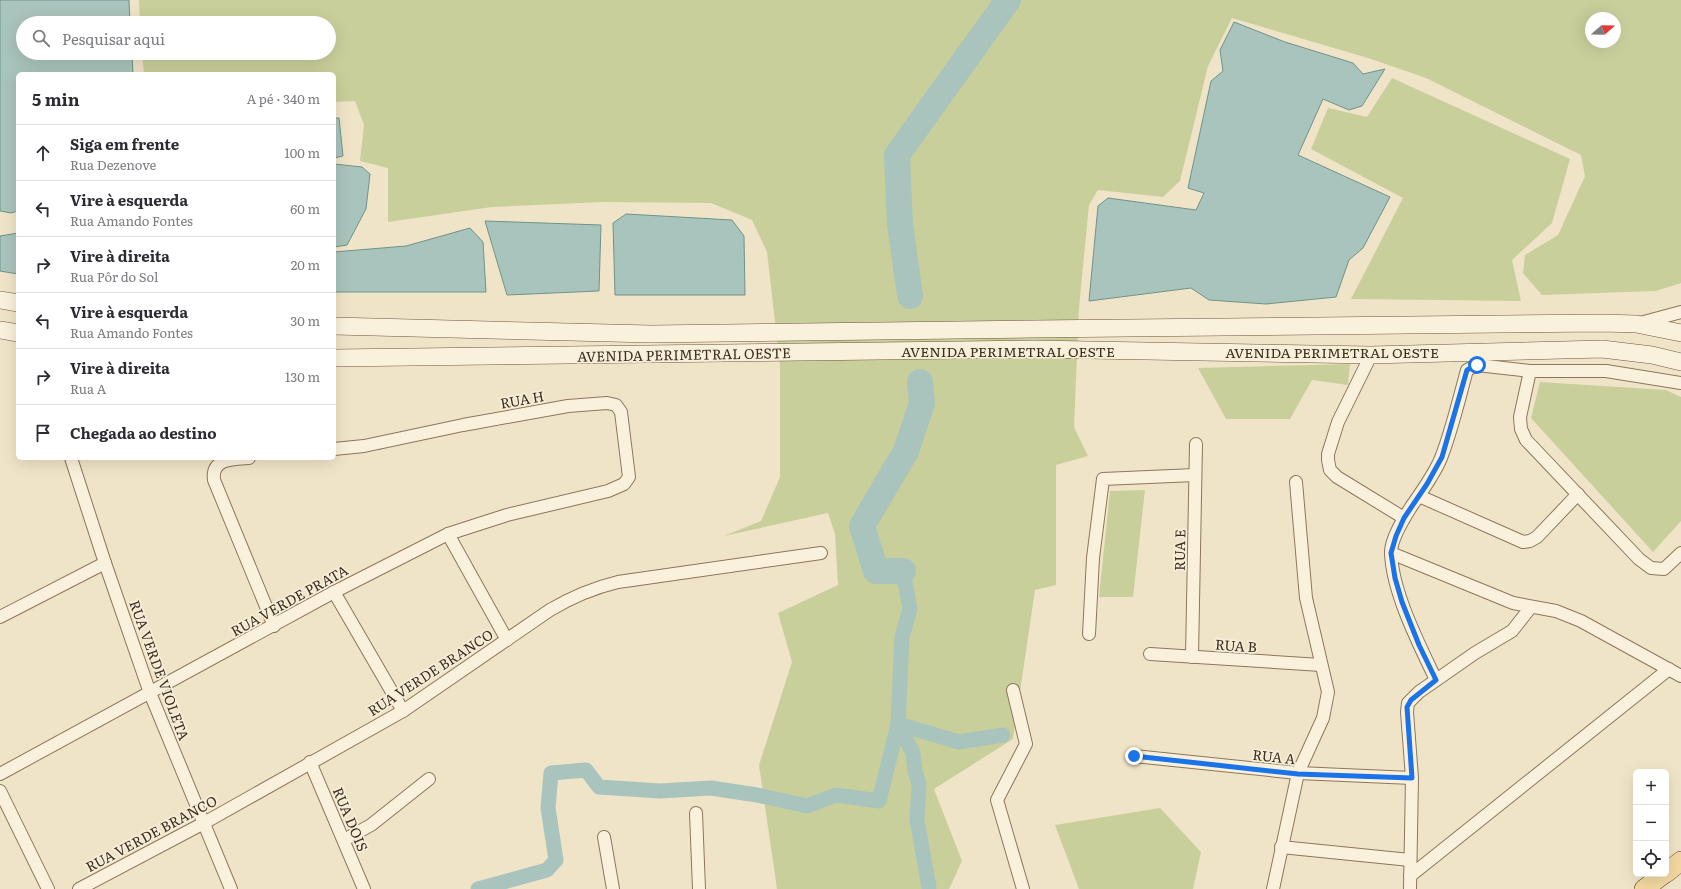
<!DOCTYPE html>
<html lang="pt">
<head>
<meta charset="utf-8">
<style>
	:root { --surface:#fff; --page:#f2f2f3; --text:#2b2b33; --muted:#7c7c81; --line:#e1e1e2 }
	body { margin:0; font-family:Literata,serif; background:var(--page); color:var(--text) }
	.controls { position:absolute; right:12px; bottom:12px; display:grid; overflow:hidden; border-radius:6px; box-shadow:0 4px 16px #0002 }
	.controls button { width:36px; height:36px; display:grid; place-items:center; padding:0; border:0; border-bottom:1px solid var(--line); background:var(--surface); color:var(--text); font:20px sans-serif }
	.compass { position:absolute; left:1585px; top:12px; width:36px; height:36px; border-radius:50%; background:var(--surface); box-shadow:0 4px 16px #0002; rotate:70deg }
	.stop { position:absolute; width:12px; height:12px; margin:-9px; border:3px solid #1a73e8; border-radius:50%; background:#fff }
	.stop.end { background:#1a73e8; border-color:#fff; box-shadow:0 1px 4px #0008 }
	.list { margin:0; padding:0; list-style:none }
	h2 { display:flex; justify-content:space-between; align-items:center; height:52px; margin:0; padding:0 16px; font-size:17px }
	h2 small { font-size:13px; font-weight:400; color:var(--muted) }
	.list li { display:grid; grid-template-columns:26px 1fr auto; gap:12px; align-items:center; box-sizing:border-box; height:56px; padding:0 16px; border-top:1px solid var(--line) }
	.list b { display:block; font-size:15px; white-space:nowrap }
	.list p { margin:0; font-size:13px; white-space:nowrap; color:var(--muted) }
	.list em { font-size:13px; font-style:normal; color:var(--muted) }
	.icon { flex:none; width:22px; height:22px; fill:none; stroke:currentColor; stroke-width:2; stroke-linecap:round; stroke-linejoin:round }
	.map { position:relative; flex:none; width:1681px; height:889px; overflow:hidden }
	.search { position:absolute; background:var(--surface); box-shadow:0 4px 16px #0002; left:16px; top:16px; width:320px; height:44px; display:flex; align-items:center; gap:10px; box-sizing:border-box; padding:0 14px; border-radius:22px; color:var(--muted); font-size:15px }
	.panel { position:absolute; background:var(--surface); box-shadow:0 4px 16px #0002; left:16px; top:72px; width:320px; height:388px; border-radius:6px }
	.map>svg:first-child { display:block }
</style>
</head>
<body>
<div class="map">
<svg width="1681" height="889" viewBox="0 0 1681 889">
	<rect width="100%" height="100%" fill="#f0e4c8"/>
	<!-- green -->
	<g fill="#c9cf9b" fill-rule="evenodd">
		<path d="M 139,0 L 1681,0 L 1681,283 L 1656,291 L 1542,295 L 1523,273 L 1525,255 L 1558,235 L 1585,176 L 1581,155 L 1426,78 L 1368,58 L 1232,18 L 1208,66 L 1180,181 L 1163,197 L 1098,190 L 1089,205 L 1079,308 L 1074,427 L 1088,456 L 1056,465 L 1056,585 L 1035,590 L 1013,739 L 934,789 L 962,861 L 949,889 L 777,889 L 759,765 L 792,662 L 778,613 L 838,585 L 835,534 L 828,513 L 724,536 L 761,521 L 780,477 L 780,365 L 767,252 L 752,220 L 711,203 L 603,202 L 492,207 L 388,222 L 388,168 L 360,161 L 364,125 L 355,101 L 334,102 L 334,74 L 144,74 L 142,53 L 329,53 L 329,23 L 140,23 ZM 1591,18 L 1615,18 L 1615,42 L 1591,42 Z"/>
		<polygon points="1392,78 1570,159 1552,223 1512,260 1521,301 1351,299 1403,198 1311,149 1328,108 1367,117"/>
		<polygon points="1350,364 1348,385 1312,380 1290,419 1226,419 1198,368"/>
		<polygon points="1540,382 1666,390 1681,397 1681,521 1653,552 1531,418"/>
		<polygon points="1145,490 1133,597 1099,597 1110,491"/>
		<polygon points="1160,808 1201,852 1193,889 1079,889 1055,825"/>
	</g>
	<!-- water -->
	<g fill="#a9c4bc" stroke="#6f938a">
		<polygon points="0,0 129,0 130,23 23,23 23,53 132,53 133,74 18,74 18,211 11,213 0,211"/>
		<polygon points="1234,22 1285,42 1353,63 1363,74 1385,69 1362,106 1349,110 1323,99 1298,155 1390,197 1363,248 1349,260 1336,297 1266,304 1209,300 1191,288 1089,301 1098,206 1108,198 1196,210 1204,193 1188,188 1211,81 1223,71 1220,50"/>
		<polygon points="334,118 339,118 343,156 334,158"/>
		<polygon points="334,164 362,167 370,174 366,209 347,245 334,247"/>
		<polygon points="626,214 732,220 744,236 745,295 615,295 613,223"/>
		<polygon points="485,221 601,225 599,291 507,295"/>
		<polygon points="470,228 483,242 486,292 334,292 334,252 406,246"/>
		<polygon points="18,233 18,274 0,271 0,236"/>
	</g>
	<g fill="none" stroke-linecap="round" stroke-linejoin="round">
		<!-- canal -->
		<g stroke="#a9c4bc" stroke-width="15">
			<polyline points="898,724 913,753 915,771 919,784 917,820 929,887"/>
			<polyline points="898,724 959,742 1003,735"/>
			<polyline points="478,889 547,870 556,860 548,808 551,773 586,770 599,787 660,791 711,788 757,795 807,806 836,795 879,801 898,724 902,637 910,609 903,571"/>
		</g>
		<!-- river -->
		<g stroke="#a9c4bc" stroke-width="26">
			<polyline points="910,296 900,224 897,155 1008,0"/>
			<polyline points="903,571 876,571 862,526 906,451 922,403 920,382"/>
		</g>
		<defs>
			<g id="minor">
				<polyline points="1640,323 1681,312"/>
				<polyline points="1371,355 1338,422 1328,454 1328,460 1330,470 1337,477 1404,518"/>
				<polyline points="1530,371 1520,417 1521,429 1526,440 1639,559 1651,568 1664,569 1681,553"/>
				<polyline points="71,458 105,563 150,693 231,889"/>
				<path d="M 249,458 C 234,459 211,458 214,480 L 274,626"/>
				<polyline points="1419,496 1523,542 1530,541 1537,537 1578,494"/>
				<polyline points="448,534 507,640"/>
				<polyline points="1391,553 1513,603 1556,611 1581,621 1681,676"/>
				<polyline points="334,592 403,711"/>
				<polyline points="0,617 105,563"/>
				<polyline points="1089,634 1093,558 1103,479 1195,475"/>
				<polyline points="1150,654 1321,665"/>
				<polyline points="1192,657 1196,444"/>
				<path d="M 1436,680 C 1419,644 1393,594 1391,554 C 1390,540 1404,518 1411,507 C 1422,491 1434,475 1441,458 C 1452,430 1459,399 1467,370 L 1477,365 L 1530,371 L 1606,371 L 1681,383"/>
				<polyline points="1013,690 1026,744 997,800 1023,889"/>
				<polyline points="1134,756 1298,773 1412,778"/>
				<polyline points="310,762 364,889"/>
				<polyline points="0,774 334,592 448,534 507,515 608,491 624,484 629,477 621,412 616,405 607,403 568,406 463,425 364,446 334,449"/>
				<polyline points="0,791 48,889"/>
				<polyline points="696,813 699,889"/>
				<polyline points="604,837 613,889"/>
				<polyline points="344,840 371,825 429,779"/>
				<polyline points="1281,847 1410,860"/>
				<polyline points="1410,876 1669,669"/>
				<path d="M 79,889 L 204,823 L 403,711 L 550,610 C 572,597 593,588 618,582 L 821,553"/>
				<polyline points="1273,889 1298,773 1323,718 1328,692 1306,598 1296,482"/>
				<polyline points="1410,889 1412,778 1407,712 1408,703 1419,692 1475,653 1512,631 1531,607"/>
			</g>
			<g id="secondary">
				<polyline points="0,300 18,303"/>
				<polyline points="334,326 651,334 1034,329 1603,323 1636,324 1681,333"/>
				<polyline points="0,330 18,333"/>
				<polyline points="334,358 1034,349 1371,355 1602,349 1652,355 1681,362"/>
			</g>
			<g id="primary">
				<polyline points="1666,873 1681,861"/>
				<polyline points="1644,889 1664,874"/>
			</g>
		</defs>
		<!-- minor casing -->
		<use href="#minor" stroke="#8d765c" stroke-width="14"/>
		<!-- secondary casing -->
		<use href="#secondary" stroke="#6f573f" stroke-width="18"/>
		<!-- primary casing -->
		<use href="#primary" stroke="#5b4430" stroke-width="20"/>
		<!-- minor -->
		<use href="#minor" stroke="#faf1dc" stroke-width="12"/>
		<!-- secondary -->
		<use href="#secondary" stroke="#faf1dc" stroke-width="17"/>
		<!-- primary -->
		<use href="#primary" stroke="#f3d9a0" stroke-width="19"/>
	</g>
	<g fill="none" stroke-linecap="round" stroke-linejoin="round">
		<!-- route -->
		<polyline stroke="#1a73e8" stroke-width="5" points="1134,756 1298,774 1412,778 1407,707 1411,700 1436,680 1419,645 1402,602 1395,578 1391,553 1396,536 1404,518 1427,484 1442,457 1467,370 1477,365"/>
	</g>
	<g text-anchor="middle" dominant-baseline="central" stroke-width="3.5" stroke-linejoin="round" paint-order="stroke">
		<!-- street labels -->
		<g font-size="14" fill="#3d2e20" stroke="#f7eed8">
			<text x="1008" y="351">AVENIDA PERIMETRAL OESTE</text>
			<text x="1332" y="352">AVENIDA PERIMETRAL OESTE</text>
			<text transform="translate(684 354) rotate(-1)">AVENIDA PERIMETRAL OESTE</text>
			<text transform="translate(522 399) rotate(-10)">RUA H</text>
			<text transform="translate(1179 550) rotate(-89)">RUA E</text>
			<text transform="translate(289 600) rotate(-29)">RUA VERDE PRATA</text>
			<text transform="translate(1236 645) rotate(4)">RUA B</text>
			<text transform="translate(160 670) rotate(70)">RUA VERDE VIOLETA</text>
			<text transform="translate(430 672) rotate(-33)">RUA VERDE BRANCO</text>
			<text transform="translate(1274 756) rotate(6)">RUA A</text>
			<text transform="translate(351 819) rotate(67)">RUA DOIS</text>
			<text transform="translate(151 833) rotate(-28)">RUA VERDE BRANCO</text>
		</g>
	</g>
</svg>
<div class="controls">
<button>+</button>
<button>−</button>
<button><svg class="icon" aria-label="locate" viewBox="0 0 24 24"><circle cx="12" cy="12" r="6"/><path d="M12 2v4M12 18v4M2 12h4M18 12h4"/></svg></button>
</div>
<svg class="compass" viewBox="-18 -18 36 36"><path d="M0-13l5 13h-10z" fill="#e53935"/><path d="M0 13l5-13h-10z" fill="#7c7c81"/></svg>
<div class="stop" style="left:1477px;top:365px"></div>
<div class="stop end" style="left:1134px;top:756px"></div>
<div class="search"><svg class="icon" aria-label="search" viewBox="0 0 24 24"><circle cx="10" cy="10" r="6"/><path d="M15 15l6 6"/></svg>Pesquisar aqui</div>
<section class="panel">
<h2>5 min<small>A pé · 340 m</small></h2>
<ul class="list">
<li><svg class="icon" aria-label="ahead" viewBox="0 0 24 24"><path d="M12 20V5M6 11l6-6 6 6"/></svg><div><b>Siga em frente</b><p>Rua Dezenove</p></div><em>100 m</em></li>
<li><svg class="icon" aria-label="left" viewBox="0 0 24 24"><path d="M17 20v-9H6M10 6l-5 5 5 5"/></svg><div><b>Vire à esquerda</b><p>Rua Amando Fontes</p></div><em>60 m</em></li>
<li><svg class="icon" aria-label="right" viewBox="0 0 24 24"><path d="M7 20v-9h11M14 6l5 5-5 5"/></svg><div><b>Vire à direita</b><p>Rua Pôr do Sol</p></div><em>20 m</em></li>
<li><svg class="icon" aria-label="left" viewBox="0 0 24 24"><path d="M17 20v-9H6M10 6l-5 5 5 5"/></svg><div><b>Vire à esquerda</b><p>Rua Amando Fontes</p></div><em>30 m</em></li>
<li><svg class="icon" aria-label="right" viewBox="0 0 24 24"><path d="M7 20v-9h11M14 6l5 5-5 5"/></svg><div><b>Vire à direita</b><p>Rua A</p></div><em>130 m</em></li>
<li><svg class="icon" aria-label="arrive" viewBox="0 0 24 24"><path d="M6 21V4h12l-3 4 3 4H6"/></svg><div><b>Chegada ao destino</b></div></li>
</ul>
</section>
</div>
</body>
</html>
